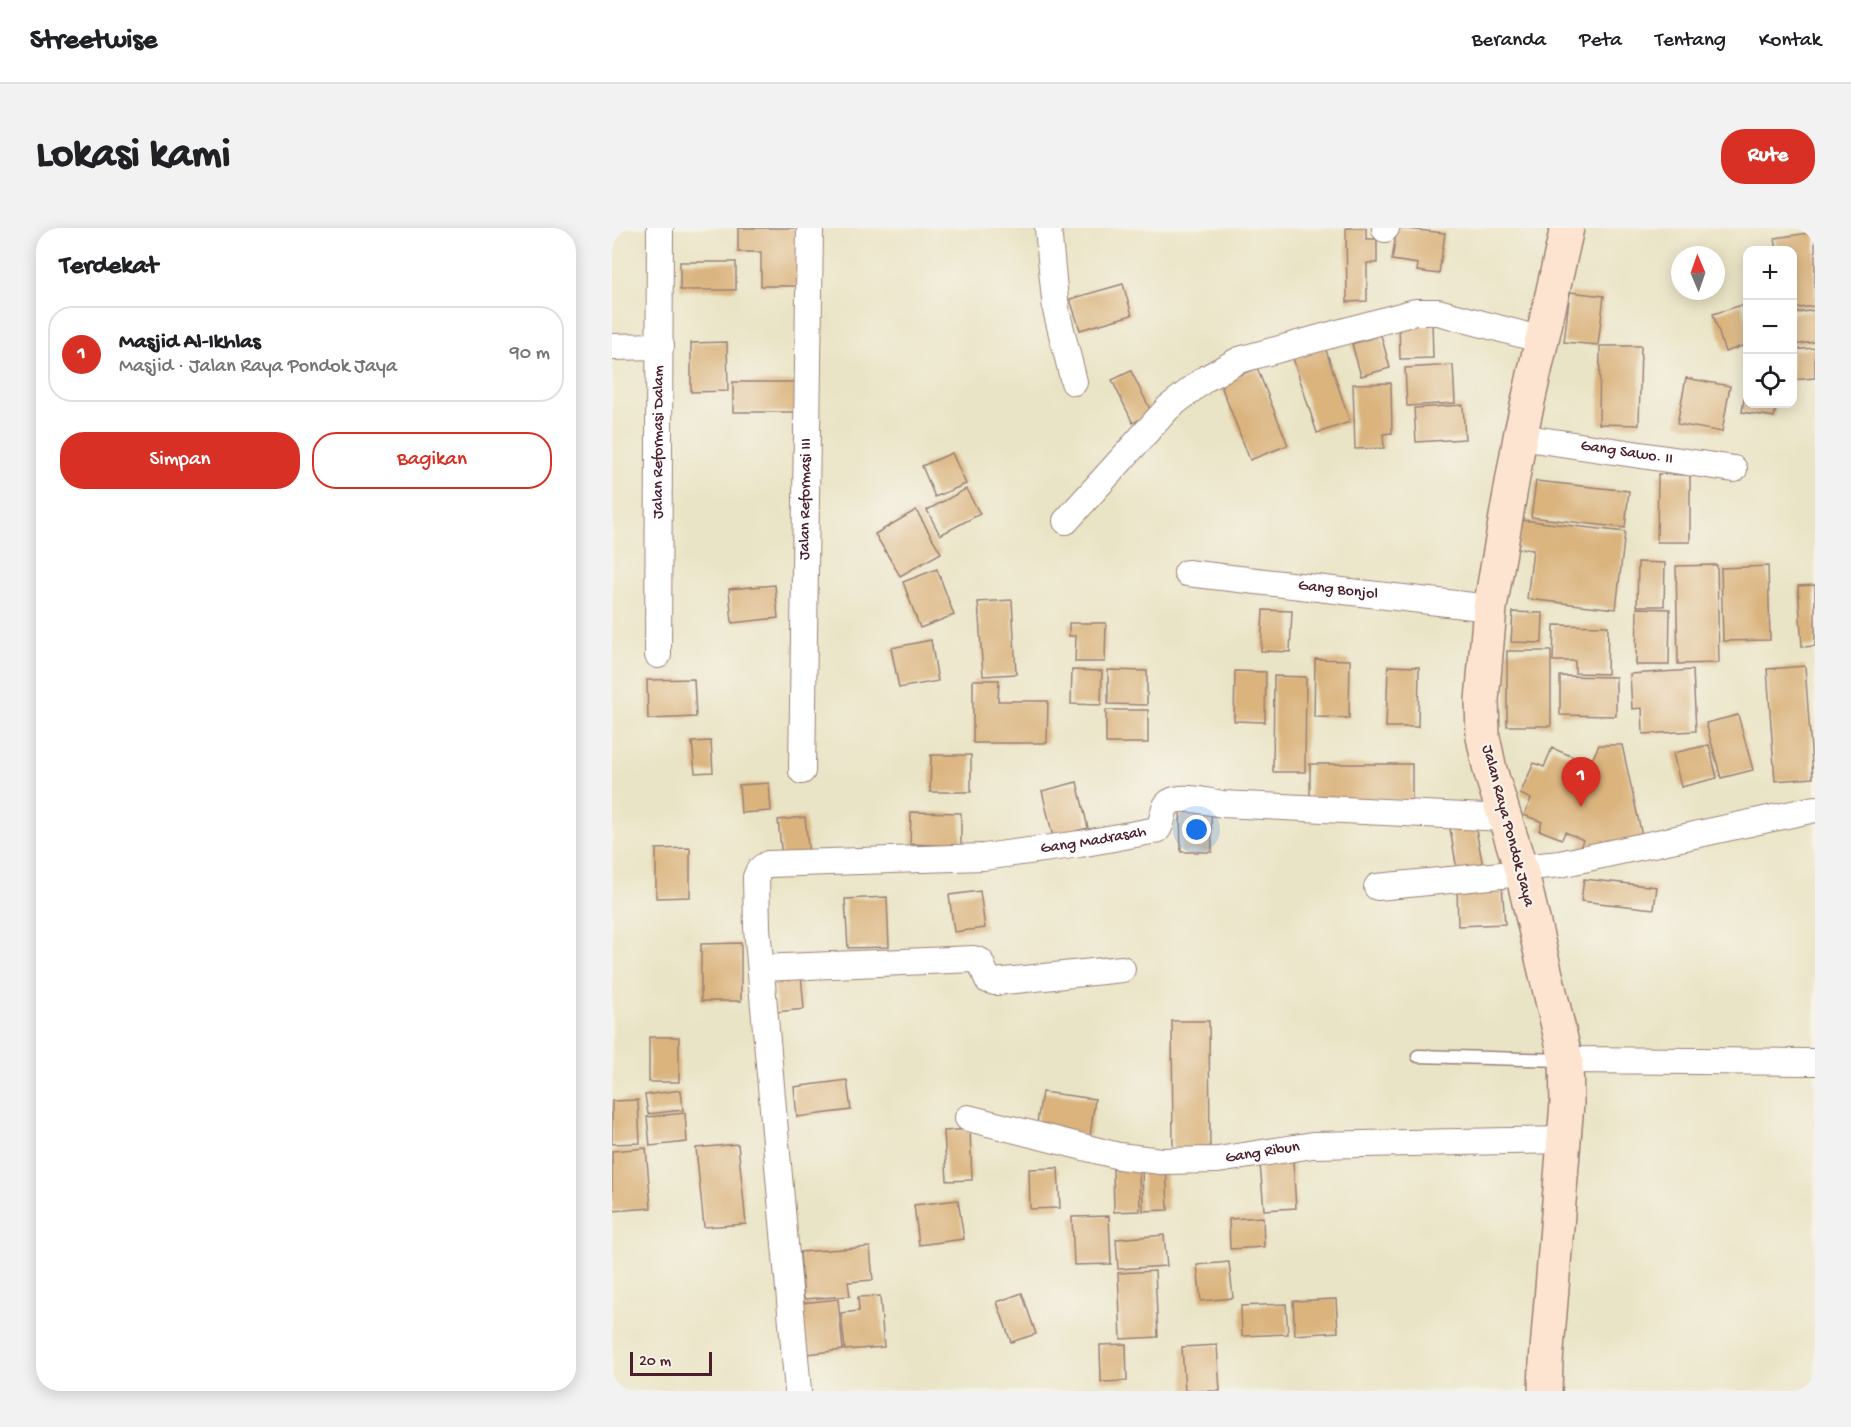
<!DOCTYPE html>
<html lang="id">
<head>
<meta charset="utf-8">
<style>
	:root { --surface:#fff; --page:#f2f2f2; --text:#202124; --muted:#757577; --line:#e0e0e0; --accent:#d93025 }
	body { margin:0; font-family:"Gochi Hand",sans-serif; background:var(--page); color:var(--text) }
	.controls { position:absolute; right:18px; top:18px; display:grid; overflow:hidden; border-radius:12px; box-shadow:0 3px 15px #0003 }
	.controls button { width:54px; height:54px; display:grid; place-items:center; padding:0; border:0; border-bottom:2px solid var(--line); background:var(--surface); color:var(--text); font:30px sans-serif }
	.compass { position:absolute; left:1059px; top:18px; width:54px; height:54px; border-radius:50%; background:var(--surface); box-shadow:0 3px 15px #0003; rotate:358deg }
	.scale { position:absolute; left:18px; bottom:15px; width:82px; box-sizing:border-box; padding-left:6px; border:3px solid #4a1f2b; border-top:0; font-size:16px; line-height:21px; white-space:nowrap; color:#4a1f2b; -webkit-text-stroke:4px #f7f3e8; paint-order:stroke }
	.you { position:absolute; left:585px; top:602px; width:21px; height:21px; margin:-15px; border:4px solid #fff; border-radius:50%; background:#1a73e8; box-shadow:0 0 0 9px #1a73e833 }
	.badge { display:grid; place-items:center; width:39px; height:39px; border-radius:50%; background:var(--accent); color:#fff; font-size:20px; font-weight:700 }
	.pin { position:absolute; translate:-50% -50px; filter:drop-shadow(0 2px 3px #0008) }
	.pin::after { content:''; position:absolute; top:32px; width:21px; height:18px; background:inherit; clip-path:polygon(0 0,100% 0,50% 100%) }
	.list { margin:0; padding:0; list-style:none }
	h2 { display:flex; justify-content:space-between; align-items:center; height:78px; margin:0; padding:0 24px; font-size:26px }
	h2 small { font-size:20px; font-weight:400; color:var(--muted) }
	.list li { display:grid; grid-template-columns:39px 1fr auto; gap:18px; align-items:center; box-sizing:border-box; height:96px; margin:0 12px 12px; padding:0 12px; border:2px solid var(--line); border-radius:24px }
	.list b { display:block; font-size:22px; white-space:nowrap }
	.list p { margin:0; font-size:20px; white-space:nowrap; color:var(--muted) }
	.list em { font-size:20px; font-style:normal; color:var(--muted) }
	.actions { display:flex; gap:12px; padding:18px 24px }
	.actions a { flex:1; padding:14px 0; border:2px solid var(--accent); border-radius:24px; text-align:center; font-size:21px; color:var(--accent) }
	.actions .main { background:var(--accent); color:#fff }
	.icon { flex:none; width:33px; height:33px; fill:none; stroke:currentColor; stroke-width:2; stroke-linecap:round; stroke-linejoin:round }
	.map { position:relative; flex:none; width:1203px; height:1163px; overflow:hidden; border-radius:24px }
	header { display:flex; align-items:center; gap:36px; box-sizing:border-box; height:84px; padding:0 30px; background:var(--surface); border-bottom:2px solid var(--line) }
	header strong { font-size:28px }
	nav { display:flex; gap:33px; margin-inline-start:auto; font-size:21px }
	.intro { display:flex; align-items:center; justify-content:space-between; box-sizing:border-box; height:144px; padding:0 36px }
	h1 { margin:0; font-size:42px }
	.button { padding:15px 27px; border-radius:24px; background:var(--accent); color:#fff; font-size:21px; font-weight:700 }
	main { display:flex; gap:36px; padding:0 36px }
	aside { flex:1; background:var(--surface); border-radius:24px; box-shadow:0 3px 15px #0003 }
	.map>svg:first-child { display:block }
</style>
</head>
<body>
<header>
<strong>Streetwise</strong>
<nav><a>Beranda</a><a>Peta</a><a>Tentang</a><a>Kontak</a></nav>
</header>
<div class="intro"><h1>Lokasi kami</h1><a class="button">Rute</a></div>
<main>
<aside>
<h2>Terdekat<small></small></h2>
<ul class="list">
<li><span class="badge">1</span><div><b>Masjid Al-Ikhlas</b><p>Masjid · Jalan Raya Pondok Jaya</p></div><em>90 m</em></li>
</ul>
<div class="actions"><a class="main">Simpan</a><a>Bagikan</a></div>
</aside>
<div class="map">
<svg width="1203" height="1163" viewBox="0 0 1203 1163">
	<rect width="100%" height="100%" fill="#f7f3e8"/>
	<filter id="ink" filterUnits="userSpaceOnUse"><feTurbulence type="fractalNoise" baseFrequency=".0167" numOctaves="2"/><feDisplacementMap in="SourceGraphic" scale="12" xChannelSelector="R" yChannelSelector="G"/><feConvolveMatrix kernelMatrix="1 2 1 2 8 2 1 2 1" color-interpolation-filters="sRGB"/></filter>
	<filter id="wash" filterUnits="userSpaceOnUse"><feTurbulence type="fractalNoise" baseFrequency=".008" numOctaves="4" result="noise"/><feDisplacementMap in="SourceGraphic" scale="24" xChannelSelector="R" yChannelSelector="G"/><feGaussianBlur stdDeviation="1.35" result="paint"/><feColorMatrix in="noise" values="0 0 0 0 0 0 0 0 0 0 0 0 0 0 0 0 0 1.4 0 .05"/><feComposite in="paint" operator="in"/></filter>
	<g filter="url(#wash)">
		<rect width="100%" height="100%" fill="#eae4c6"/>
		<g id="blocks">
			<!-- building -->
			<g fill="#dab37d">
				<polygon points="126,0 190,0 190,58 149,58 149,24 126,24"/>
				<polygon points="734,0 754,0 754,11 765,11 765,35 755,35 755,73 735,74"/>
				<polygon points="785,0 833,5 827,46 805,43 806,36 780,32"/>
				<polygon points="1203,4 1203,78 1180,81 1180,22 1165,22 1163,10"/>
				<rect x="68" y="34" width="56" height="28"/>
				<polygon points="511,56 520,87 468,102 458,71"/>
				<polygon points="958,64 992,68 986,117 952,114"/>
				<polygon points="1130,77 1136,95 1136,116 1113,124 1101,86"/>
				<polygon points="1203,82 1203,114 1180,117 1180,86"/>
				<polygon points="820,93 821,130 788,131 787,94"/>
				<polygon points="769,107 778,140 749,148 740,116"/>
				<polygon points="115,114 116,163 79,164 79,115"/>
				<polygon points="988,118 1029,118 1027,197 987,196"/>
				<polygon points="713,119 738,194 705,205 681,130"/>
				<polygon points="1203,120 1203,150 1180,152 1180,122"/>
				<polygon points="841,137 843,175 795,178 793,140"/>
				<polygon points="645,140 676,217 638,232 608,155"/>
				<polygon points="519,143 540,185 521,195 500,152"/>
				<polygon points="1074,150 1118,158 1110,204 1065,196"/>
				<polygon points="121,154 185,154 186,184 121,184"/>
				<polygon points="779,155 780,205 771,206 772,220 743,221 741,156"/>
				<polygon points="1134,158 1136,176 1165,176 1162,189 1130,184"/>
				<polygon points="851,177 853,211 804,214 802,180"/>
				<polygon points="340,225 354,256 323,269 310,238"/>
				<polygon points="1046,246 1078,247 1078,314 1045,314"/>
				<polygon points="924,253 1017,263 1013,300 919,289"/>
				<polygon points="354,261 368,286 328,307 315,282"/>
				<polygon points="304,282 329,325 288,348 263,306"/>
				<polygon points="910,292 1013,304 1004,381 915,371 921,322 906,320"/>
				<polygon points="1026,334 1053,335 1052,378 1025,378"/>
				<polygon points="1105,337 1107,435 1066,436 1064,338"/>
				<polygon points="1156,338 1158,412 1111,413 1109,340"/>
				<polygon points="325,341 342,387 308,400 291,354"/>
				<polygon points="163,357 166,390 120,395 117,361"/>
				<polygon points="1203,357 1203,418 1190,419 1186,358"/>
				<polygon points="400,372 404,446 371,448 366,374"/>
				<polygon points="1025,380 1058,381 1057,437 1024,437"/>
				<polygon points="651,382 680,383 678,424 649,423"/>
				<polygon points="901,384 931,385 930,415 899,414"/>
				<polygon points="457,395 494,395 493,434 463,434 464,408 457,408"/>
				<polygon points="942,397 996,398 995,446 963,445 963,433 941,433"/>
				<polygon points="319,412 326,453 287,460 279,420"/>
				<rect x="895" y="423" width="44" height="75"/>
				<polygon points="703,431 738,432 737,490 702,489"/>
				<polygon points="776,438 807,439 806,499 774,499"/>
				<polygon points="1193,438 1201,550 1163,553 1155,441"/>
				<polygon points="460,442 490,443 489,477 459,476"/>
				<polygon points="496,442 535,443 535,477 496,476"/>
				<polygon points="1081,442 1084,503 1031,506 1030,480 1020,481 1018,446"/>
				<polygon points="623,443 654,444 653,494 622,493"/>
				<polygon points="662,448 694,449 693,544 661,544"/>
				<polygon points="948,448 1004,449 1004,488 948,487"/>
				<polygon points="82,451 84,489 36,491 35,452"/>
				<polygon points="361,452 387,452 386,473 436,473 435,515 361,515"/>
				<rect x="494" y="482" width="42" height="33"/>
				<polygon points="1126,487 1141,542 1109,550 1094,495"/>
				<polygon points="99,513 101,544 83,545 80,514"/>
				<polygon points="987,517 1010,517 1032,617 964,629 971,612 953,604 950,611 927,602 930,594 912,587 919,571 908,566 922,535 932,539 940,520 978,536"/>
				<polygon points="1097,517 1105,550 1069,559 1061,525"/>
				<polygon points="319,527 359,527 359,564 318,564"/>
				<rect x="698" y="536" width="102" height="36"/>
				<polygon points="465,554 476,600 441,609 430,563"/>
				<polygon points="157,555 159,583 129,585 127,557"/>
				<polygon points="568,580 599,580 600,624 569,624"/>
				<polygon points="299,584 349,585 349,618 298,616"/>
				<polygon points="193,589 197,627 170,629 166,592"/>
				<polygon points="862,591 872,644 846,648 837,595"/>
				<polygon points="78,620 78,669 44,670 44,621"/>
				<polygon points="972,651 1045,659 1042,681 969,673"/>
				<polygon points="890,657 893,696 846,698 845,660"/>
				<polygon points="368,663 373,700 342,704 337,667"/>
				<polygon points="275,669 277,719 236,720 233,671"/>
				<polygon points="129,715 129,773 89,773 89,716"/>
				<polygon points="189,746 192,781 165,784 162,749"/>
				<polygon points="560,793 597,793 598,923 561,923"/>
				<rect x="37" y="809" width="30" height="45"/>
				<polygon points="235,852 239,882 185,889 182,859"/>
				<polygon points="69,862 71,882 36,886 33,867"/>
				<polygon points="430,864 483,871 478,908 424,901"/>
				<polygon points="26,872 28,915 0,916 0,873"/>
				<polygon points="73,885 75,914 38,918 35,889"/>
				<polygon points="358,901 360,952 335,953 332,903"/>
				<polygon points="126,916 134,996 92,999 84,920"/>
				<polygon points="34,920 39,980 0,983 0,923"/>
				<polygon points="681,933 684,980 652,982 648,936"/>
				<polygon points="554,936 556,982 531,983 530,937"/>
				<polygon points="446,940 448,980 418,981 417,941"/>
				<polygon points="527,940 528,983 502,984 501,941"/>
				<polygon points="346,972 352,1011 307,1017 302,977"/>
				<polygon points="497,988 499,1036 462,1037 460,989"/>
				<polygon points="651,989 652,1019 618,1021 617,991"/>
				<polygon points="552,1007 555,1038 506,1041 504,1011"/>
				<polygon points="258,1019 261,1052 236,1054 238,1068 192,1071 188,1024"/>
				<polygon points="617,1034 621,1070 589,1073 585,1037"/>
				<polygon points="543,1043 546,1109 509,1111 506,1045"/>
				<polygon points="410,1065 424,1106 399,1114 385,1074"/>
				<polygon points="268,1068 272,1119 233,1122 229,1085 247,1083 246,1069"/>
				<polygon points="226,1071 231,1122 195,1126 190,1075"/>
				<polygon points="724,1071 726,1104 683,1107 681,1073"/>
				<polygon points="674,1076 676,1106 630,1108 629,1078"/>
				<polygon points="514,1116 515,1153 489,1154 488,1117"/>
				<polygon points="605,1117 608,1163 573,1163 570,1119"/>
			</g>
		</g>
	</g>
	<g filter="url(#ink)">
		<use href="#blocks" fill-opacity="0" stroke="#9a8278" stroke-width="1.5"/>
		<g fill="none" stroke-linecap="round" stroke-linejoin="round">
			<defs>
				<polyline id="lane" points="806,828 952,832"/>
				<g id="street">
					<polyline points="436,0 444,82 462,154"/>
					<polyline points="773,1 774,0"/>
					<polyline points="0,119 49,118"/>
					<path id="s1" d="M 908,209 L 1122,241"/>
					<polyline points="454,293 556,180 593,151 627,132 803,84 826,84 930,112"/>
					<path id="s2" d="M 575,345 L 878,380"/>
					<path id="s3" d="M 46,427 L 48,0"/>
					<path id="s4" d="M 190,543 L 198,0"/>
					<polyline points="908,640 948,636 1203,581"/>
					<polyline points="765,659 910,645"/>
					<polyline points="149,740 362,731 368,733 376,752 383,754 510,741"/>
					<polyline points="954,832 1203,834"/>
					<path id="s5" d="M 356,890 L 507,928 L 549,933 L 606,932 L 701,917 L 952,912"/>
					<path id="s6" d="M 186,1163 L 145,700 L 144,649 C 146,642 149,639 156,636 L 372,629 L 468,616 L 545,602 C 551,595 550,588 553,580 C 560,563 596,574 610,576 L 893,590"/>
				</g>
				<polyline id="secondary" points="933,1163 934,1134 955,875 954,832 910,645 878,542 871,509 870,472 878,380 908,209 955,0"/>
			</defs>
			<!-- lane casing -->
			<use href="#lane" stroke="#9a8278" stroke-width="15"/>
			<!-- street casing -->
			<use href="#street" stroke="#9a8278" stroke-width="28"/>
			<!-- secondary casing -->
			<use href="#secondary" stroke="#9a8278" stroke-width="36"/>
			<!-- lane -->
			<use href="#lane" stroke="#fff" stroke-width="12"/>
			<!-- street -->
			<use href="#street" stroke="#fff" stroke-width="26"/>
			<!-- secondary -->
			<use href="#secondary" stroke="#fde4d0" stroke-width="33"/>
		</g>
	</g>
	<g text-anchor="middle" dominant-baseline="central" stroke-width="4.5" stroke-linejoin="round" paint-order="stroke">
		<!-- street labels -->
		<g font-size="16" fill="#4a1f2b" stroke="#f7f3e8">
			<text stroke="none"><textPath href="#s3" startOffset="213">Jalan Reformasi Dalam</textPath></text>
			<text stroke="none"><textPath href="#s1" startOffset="108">Gang Sawo. II</textPath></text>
			<text stroke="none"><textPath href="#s4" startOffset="272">Jalan Reformasi III</textPath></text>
			<text stroke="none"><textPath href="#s2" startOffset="152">Gang Bonjol</textPath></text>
			<text transform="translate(895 598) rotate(75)">Jalan Raya Pondok Jaya</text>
			<text stroke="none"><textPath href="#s6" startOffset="861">Gang Madrasah</textPath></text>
			<text stroke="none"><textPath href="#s5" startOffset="300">Gang Ribun</textPath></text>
		</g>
	</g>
</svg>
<div class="controls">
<button>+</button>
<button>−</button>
<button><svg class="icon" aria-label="locate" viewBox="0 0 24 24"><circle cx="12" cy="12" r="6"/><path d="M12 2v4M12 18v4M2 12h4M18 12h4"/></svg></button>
</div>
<svg class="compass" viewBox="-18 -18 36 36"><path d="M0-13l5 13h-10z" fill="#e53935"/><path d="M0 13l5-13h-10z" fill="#757577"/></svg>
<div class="scale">20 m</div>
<div class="you"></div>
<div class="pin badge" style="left:969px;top:579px">1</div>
</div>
</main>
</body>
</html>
